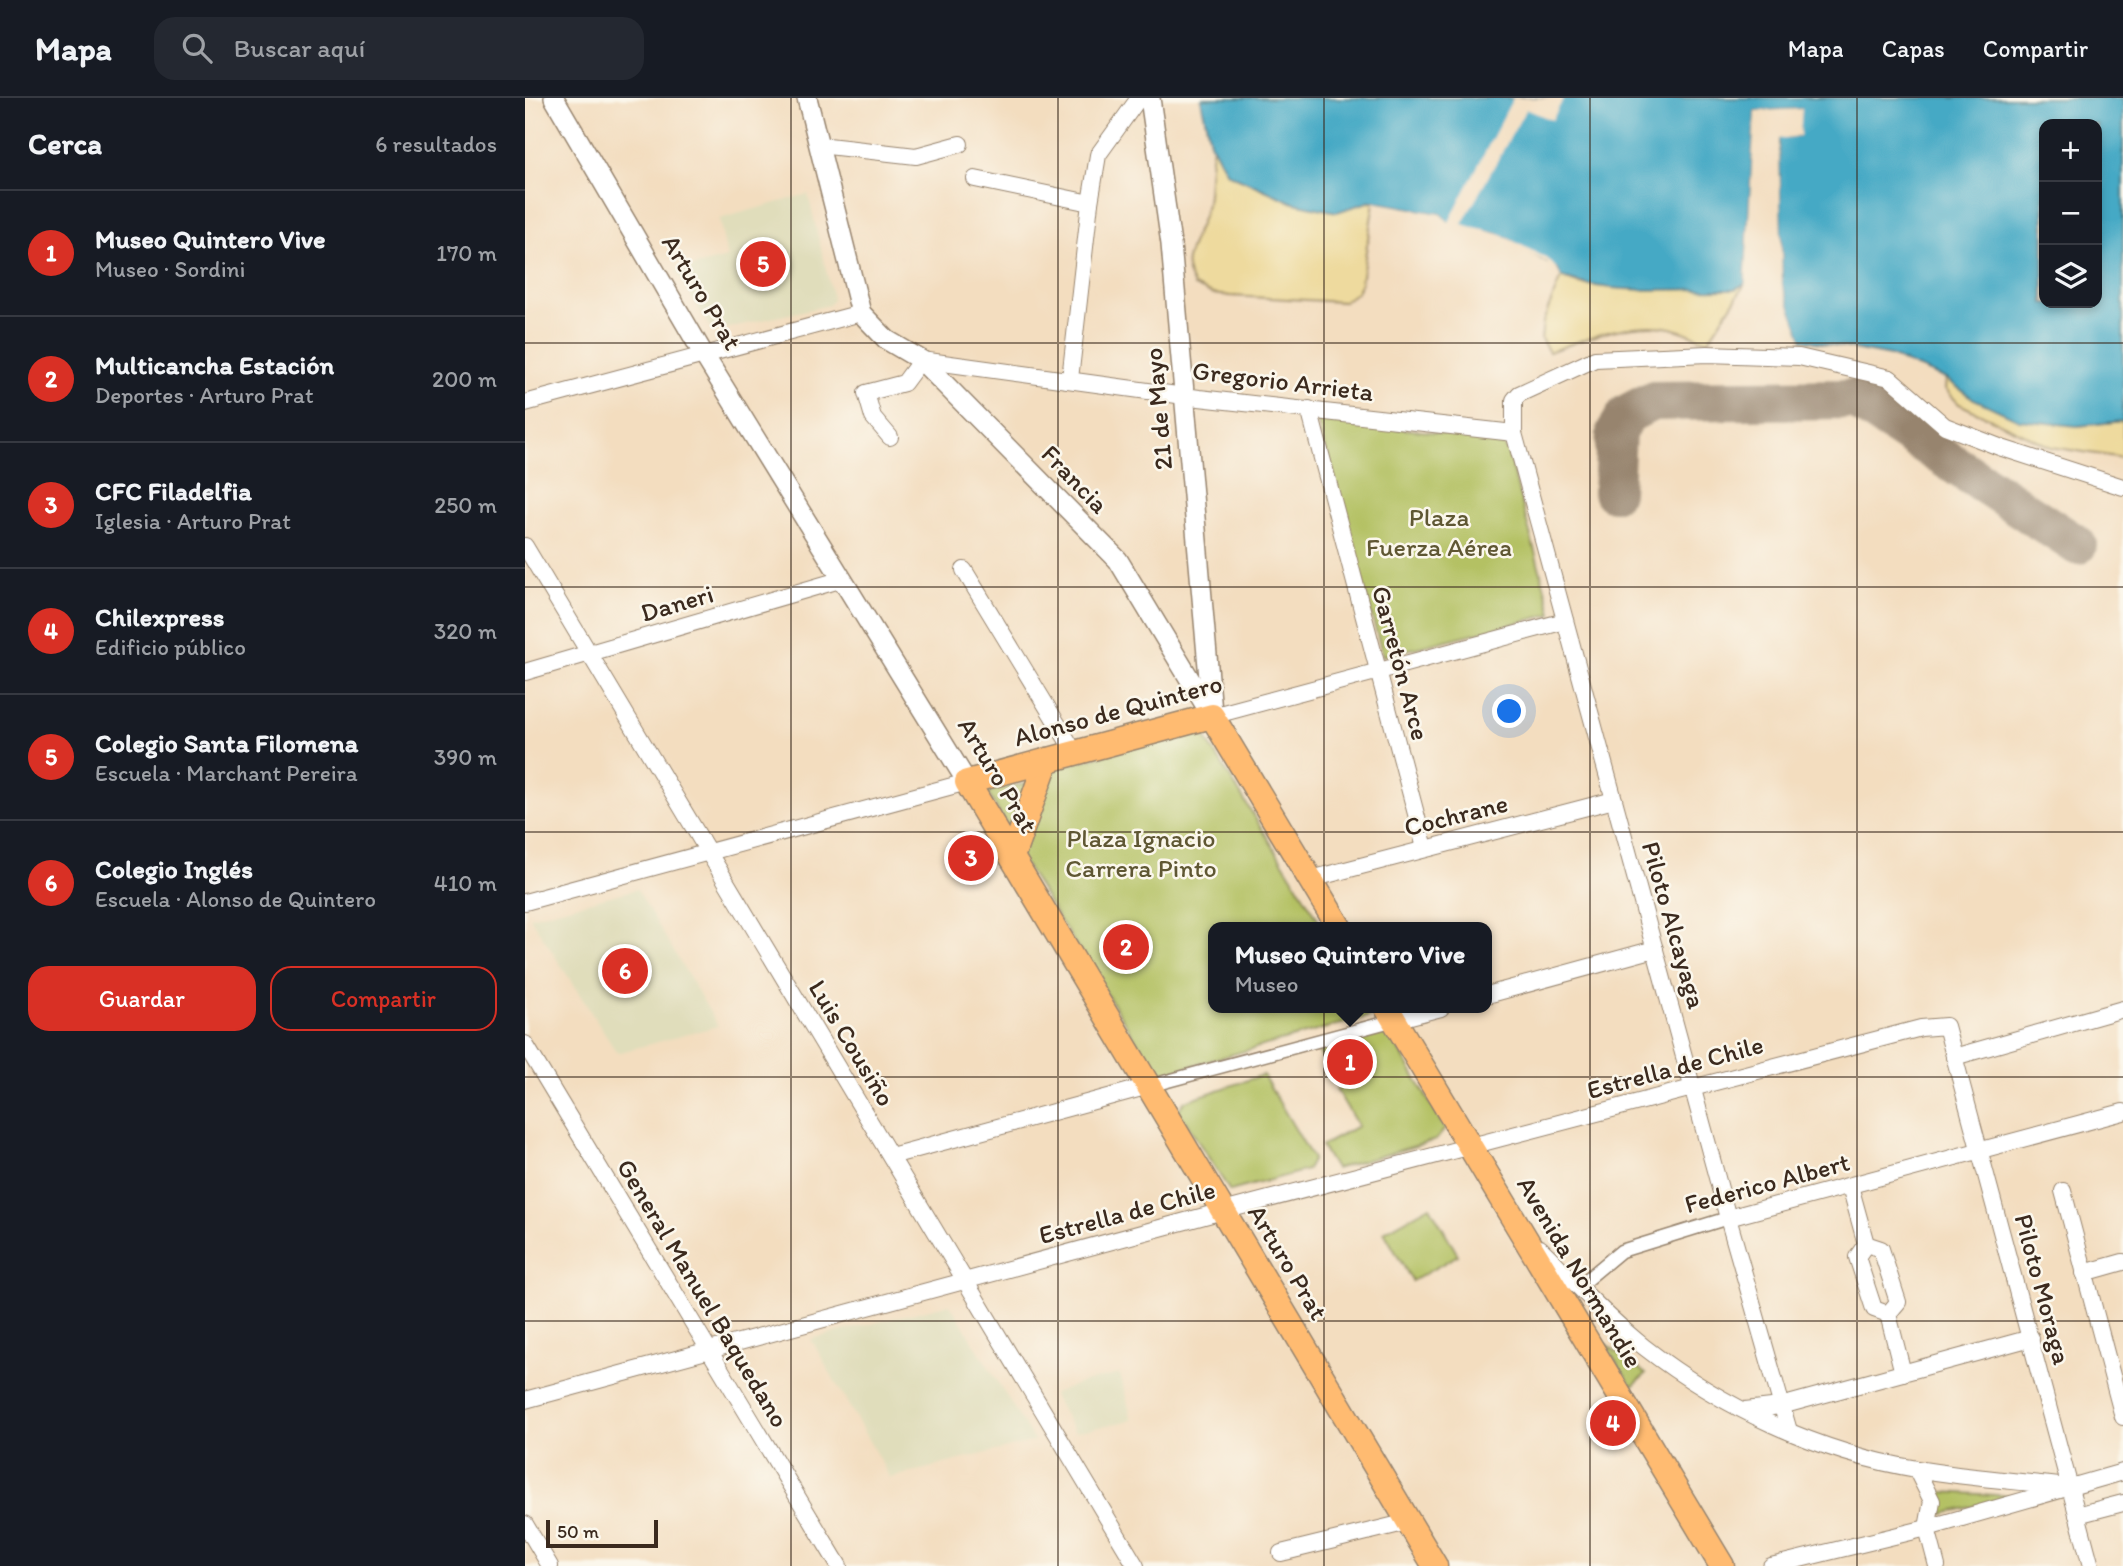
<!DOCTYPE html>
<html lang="es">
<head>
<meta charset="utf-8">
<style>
	:root { --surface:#171b24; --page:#242831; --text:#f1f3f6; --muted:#9ea1a6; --line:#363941; --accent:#d93025 }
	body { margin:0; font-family:Itim,sans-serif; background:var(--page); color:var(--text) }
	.controls { position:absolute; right:21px; top:21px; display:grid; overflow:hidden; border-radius:14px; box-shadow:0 4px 10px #0003 }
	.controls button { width:63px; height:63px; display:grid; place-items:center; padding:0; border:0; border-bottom:2px solid var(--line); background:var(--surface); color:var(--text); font:35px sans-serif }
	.scale { position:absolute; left:21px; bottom:18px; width:112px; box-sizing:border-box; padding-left:7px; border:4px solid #3b2a1e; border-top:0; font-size:19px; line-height:24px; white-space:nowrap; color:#3b2a1e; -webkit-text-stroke:5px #fbf7ec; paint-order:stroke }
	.you { position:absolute; left:985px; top:614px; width:24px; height:24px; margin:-18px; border:5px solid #fff; border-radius:50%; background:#1a73e8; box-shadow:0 0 0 10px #1a73e833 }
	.badge { display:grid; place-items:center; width:46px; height:46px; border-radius:50%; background:var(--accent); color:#fff; font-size:23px; font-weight:700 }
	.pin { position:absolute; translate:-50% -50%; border:4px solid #fff; box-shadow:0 2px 7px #0006 }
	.popup { position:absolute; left:683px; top:824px; width:284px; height:91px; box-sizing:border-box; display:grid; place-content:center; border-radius:14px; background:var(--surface); filter:drop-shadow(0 2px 5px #0005); font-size:23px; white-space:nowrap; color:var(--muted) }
	.popup b { font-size:26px; color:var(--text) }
	.popup::after { content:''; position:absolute; left:50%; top:100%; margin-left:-14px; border:14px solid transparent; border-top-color:var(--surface) }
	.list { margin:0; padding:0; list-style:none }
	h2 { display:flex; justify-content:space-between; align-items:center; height:91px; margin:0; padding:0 28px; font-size:30px }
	h2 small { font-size:23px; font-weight:400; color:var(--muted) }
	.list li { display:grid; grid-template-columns:46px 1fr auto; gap:21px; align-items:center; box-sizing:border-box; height:126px; padding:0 28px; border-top:2px solid var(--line) }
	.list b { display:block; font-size:26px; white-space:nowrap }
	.list p { margin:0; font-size:23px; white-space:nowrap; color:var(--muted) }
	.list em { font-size:23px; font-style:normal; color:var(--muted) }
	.actions { display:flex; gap:14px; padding:21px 28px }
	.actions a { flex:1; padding:16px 0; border:2px solid var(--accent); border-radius:21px; text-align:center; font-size:24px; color:var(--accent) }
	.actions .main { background:var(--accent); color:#fff }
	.icon { flex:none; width:38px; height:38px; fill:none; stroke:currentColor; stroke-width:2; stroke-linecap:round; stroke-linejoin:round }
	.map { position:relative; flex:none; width:1598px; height:1468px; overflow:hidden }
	header { display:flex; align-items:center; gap:42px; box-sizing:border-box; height:98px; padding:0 35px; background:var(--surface); border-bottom:2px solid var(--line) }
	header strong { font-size:33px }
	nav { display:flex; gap:38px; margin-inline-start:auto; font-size:24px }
	.search { width:490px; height:63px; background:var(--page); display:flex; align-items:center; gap:18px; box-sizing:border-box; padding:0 24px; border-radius:21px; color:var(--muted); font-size:26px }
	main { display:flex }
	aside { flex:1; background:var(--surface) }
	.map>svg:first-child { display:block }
</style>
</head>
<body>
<header>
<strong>Mapa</strong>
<div class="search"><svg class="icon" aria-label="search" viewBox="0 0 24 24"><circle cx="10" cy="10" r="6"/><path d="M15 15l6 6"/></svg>Buscar aquí</div>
<nav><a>Mapa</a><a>Capas</a><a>Compartir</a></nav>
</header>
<main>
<aside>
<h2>Cerca<small>6 resultados</small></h2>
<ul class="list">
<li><span class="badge">1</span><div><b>Museo Quintero Vive</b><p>Museo · Sordini</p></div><em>170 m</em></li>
<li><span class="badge">2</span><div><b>Multicancha Estación</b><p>Deportes · Arturo Prat</p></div><em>200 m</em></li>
<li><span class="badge">3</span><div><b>CFC Filadelfia</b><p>Iglesia · Arturo Prat</p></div><em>250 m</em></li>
<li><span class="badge">4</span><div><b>Chilexpress</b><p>Edificio público</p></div><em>320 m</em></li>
<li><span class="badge">5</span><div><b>Colegio Santa Filomena</b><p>Escuela · Marchant Pereira</p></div><em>390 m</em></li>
<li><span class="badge">6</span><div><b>Colegio Inglés</b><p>Escuela · Alonso de Quintero</p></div><em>410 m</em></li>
</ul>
<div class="actions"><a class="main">Guardar</a><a>Compartir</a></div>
</aside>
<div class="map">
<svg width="1598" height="1468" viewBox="0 0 1598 1468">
	<rect width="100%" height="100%" fill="#fbf7ec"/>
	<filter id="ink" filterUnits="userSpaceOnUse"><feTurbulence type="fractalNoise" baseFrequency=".0143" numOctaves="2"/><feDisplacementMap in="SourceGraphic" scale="14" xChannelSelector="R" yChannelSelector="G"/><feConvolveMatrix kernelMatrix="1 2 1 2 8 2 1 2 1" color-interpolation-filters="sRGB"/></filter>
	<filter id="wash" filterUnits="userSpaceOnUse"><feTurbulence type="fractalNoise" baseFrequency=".00686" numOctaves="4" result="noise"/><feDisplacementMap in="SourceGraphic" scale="28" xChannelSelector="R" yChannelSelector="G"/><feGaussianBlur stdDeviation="1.57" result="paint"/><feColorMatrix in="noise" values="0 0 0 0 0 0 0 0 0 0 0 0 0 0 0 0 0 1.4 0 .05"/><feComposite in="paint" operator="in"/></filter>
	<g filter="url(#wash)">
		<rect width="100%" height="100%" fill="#f3ddbf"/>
		<!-- built -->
		<g fill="#e0ddbb">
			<polygon points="283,96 308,201 304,207 194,232 185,229 151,173 202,160 194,121"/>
			<polygon points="112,791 193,928 92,955 5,819"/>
			<polygon points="425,1206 509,1343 365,1380 286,1241"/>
			<polygon points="595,1276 607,1322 550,1334 527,1296 558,1284"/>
		</g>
		<!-- green -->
		<g fill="#b4c163" stroke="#787640" stroke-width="2">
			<polygon points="792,322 963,340 976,344 983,355 1027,516 858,558"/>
			<polygon points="675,631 798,829 688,829 688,910 848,910 852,916 633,977 495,759 523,672"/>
			<polygon points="503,685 484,731 462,694"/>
			<polygon points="861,929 920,1031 911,1042 810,1071 796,1048 833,1028 811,991 838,975 824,952 800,965 792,951"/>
			<polygon points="738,977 788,1061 782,1072 705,1093 653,1012 660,1003"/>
			<polygon points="905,1108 933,1157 887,1183 859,1134"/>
			<polygon points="1078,1244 1121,1276 1107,1288"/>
			<polygon points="1416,1394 1490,1398 1418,1416"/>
		</g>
		<!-- sand -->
		<g fill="#eeda9e" stroke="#94825e" stroke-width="2">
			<path d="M 688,49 L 702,75 L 769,105 L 849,104 L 836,184 L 832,194 L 818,204 L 705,198 L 688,196 L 669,188 C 665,180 660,171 662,162 C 666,142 678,125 682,104 C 685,86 683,68 688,49 Z"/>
			<path d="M 1036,179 L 1057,187 L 1209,191 L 1220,186 L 1183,243 C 1171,239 1158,233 1146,230 C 1106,222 1062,240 1024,254 L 1016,241 L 1018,224 Z"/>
			<polygon points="1421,281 1449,301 1552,328 1598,323 1598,360 1526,349 1434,306 1420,291"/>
		</g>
		<!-- water -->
		<path fill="#45a9c5" stroke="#406a72" stroke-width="2" fill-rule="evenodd" d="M 679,0 L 1598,0 L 1598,323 L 1552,328 L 1494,322 L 1449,301 L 1421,281 L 1365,258 L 1277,241 L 1257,187 L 1254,40 L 1274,38 L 1276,11 L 1230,13 L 1220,186 L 1209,191 C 1155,190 1086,198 1036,179 L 1032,171 L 977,137 L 924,125 L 915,116 L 846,103 L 812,114 L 769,105 L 702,75 L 685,44 L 676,1 ZM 1519,26 L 1572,26 L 1572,205 L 1519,205 Z"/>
		<!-- pier -->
		<g fill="#f3ddbf">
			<polygon points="988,0 1039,0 1027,22 1001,11 937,126 977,137 1023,161 1032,171 1036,179 1034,182 1021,164 976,141 922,128 913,119 848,107 849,104 915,116 924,124"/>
			<polygon points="1277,11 1275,38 1254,41 1257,187 1277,241 1273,241 1254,187 1250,40 1253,37 1271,35 1273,15 1233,17 1223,187 1220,190 1230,13"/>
		</g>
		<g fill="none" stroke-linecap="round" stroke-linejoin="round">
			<!-- taxiway -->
			<polyline stroke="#97846e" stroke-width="40" points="1088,394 1091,334 1102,316 1127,303 1330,301 1552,447"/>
		</g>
	</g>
	<g filter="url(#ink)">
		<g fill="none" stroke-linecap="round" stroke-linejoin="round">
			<defs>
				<g id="pedestrian">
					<polyline points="624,988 870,922"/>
					<polyline points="1054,1188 1096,1153 1203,1120"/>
				</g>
				<g id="minor">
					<polyline points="294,47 391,58 435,46"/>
					<polyline points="450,81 565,105"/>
					<polyline points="545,281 565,105 573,57 614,0"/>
					<polyline points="0,305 336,215"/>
					<polyline points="784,311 900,750"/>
					<polyline points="365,339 348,319 341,295 379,285 396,262 674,300 989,335"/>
					<polyline points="0,448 611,1468"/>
					<polyline points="439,472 550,655"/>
					<polyline points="0,574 318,481"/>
					<polyline points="687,618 1040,523"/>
					<polyline points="786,781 1089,702"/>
					<polyline points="0,804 442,684"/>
					<polyline points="962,897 1130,851"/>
					<polyline points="870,922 916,910"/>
					<polyline points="0,946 314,1468"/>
					<polyline points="1429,959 1598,911"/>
					<polyline points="366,1058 624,988"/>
					<polyline points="1325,1088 1341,1146 1332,1159 1349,1211 1363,1216"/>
					<polyline points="1538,1093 1598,1319"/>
					<polyline points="1203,1120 1598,1014"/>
					<polyline points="1341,1146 1356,1151 1373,1204 1363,1216"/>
					<path d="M 1015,1150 C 1049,1183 1081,1219 1119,1249 C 1196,1309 1294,1355 1392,1371 C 1442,1380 1494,1383 1545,1389"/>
					<polyline points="1559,1175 1598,1164"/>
					<polyline points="1363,1216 1378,1275"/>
					<polyline points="0,1302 683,1117 1396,930 1421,928 1566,1468"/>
					<polyline points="1220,1312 1256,1308 1506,1240"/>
					<polyline points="1264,1333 1203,1120 989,335 989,302 994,296 1070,261 1182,256 1274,259 1365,280 1420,328 1477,350 1598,389"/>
					<polyline points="1391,1371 1407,1403 1402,1430 1412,1468"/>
					<polyline points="1552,1417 1598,1405"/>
					<polyline points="0,1426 25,1468"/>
					<polyline points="756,1455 883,1424"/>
					<polyline points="1246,1468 1402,1430 1598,1374"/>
				</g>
				<g id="tertiary">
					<polyline points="29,0 179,257 442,684"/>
					<polyline points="282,0 336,215 362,242 396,262 593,462 687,618"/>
					<polyline points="625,0 646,146 687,614"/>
				</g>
				<g id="primary">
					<polyline points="487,759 522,662"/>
					<polyline points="814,829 687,618 442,684 910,1468"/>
					<polyline points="862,910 1197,1468"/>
				</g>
			</defs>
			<!-- pedestrian casing -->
			<use href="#pedestrian" stroke="#97846e" stroke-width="15"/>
			<!-- minor casing -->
			<use href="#minor" stroke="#97846e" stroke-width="18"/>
			<!-- tertiary casing -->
			<use href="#tertiary" stroke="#97846e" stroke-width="22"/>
			<!-- primary casing -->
			<use href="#primary" stroke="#97846e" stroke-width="27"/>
			<!-- pedestrian -->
			<use href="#pedestrian" stroke="#fff" stroke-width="12"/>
			<!-- minor -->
			<use href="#minor" stroke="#fff" stroke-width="16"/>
			<!-- tertiary -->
			<use href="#tertiary" stroke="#fff" stroke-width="19"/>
			<!-- primary -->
			<use href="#primary" stroke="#ffbb71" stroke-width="24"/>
		</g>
	</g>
	<!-- grid -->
	<path fill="none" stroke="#3b2a1e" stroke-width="2" stroke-opacity="0.55" d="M 266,0 L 266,1468M 533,0 L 533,1468M 799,0 L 799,1468M 1065,0 L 1065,1468M 1332,0 L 1332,1468M 0,245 L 1598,245M 0,489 L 1598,489M 0,734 L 1598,734M 0,979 L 1598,979M 0,1223 L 1598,1223"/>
	<g text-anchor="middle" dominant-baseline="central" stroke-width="5" stroke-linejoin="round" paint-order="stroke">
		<!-- street labels -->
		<g font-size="26" fill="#3b2a1e" stroke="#fbf7ec">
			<text transform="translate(177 194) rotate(59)">Arturo Prat</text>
			<text transform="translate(758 283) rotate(7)">Gregorio Arrieta</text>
			<text transform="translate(633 311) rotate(-95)">21 de Mayo</text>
			<text transform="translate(550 381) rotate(46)">Francia</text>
			<text transform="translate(152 505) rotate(-16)">Daneri</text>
			<text transform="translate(876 565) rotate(75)">Garretón Arce</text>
			<text transform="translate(593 612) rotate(-15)">Alonso de Quintero</text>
			<text transform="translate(473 677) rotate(59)">Arturo Prat</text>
			<text transform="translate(931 717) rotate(-14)">Cochrane</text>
			<text transform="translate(1149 827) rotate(74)">Piloto Alcayaga</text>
			<text transform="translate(327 945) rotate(59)">Luis Cousiño</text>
			<text transform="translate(1150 969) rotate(-15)">Estrella de Chile</text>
			<text transform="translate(1242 1085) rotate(-15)">Federico Albert</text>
			<text transform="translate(602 1114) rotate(-15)">Estrella de Chile</text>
			<text transform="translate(763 1164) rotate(59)">Arturo Prat</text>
			<text transform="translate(1055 1174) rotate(59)">Avenida Normandie</text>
			<text transform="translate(1518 1191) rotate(75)">Piloto Moraga</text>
			<text transform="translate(178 1195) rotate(59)">General Manuel Baquedano</text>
		</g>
		<!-- park labels -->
		<g font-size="26" fill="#5f5733" stroke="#fbf7ec">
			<text x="914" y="419">Plaza<tspan x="914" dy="30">Fuerza Aérea</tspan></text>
			<text x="616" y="740">Plaza Ignacio<tspan x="616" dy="30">Carrera Pinto</tspan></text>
		</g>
	</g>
</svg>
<div class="controls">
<button>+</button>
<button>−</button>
<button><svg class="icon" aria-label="layers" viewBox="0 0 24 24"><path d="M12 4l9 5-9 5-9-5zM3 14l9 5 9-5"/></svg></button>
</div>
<div class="scale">50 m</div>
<div class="you"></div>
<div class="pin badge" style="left:825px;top:964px">1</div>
<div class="popup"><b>Museo Quintero Vive</b>Museo</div>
<div class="pin badge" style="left:601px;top:849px">2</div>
<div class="pin badge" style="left:446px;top:760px">3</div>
<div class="pin badge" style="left:1088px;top:1325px">4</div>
<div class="pin badge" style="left:238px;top:166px">5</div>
<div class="pin badge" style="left:100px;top:873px">6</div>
</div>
</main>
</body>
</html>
